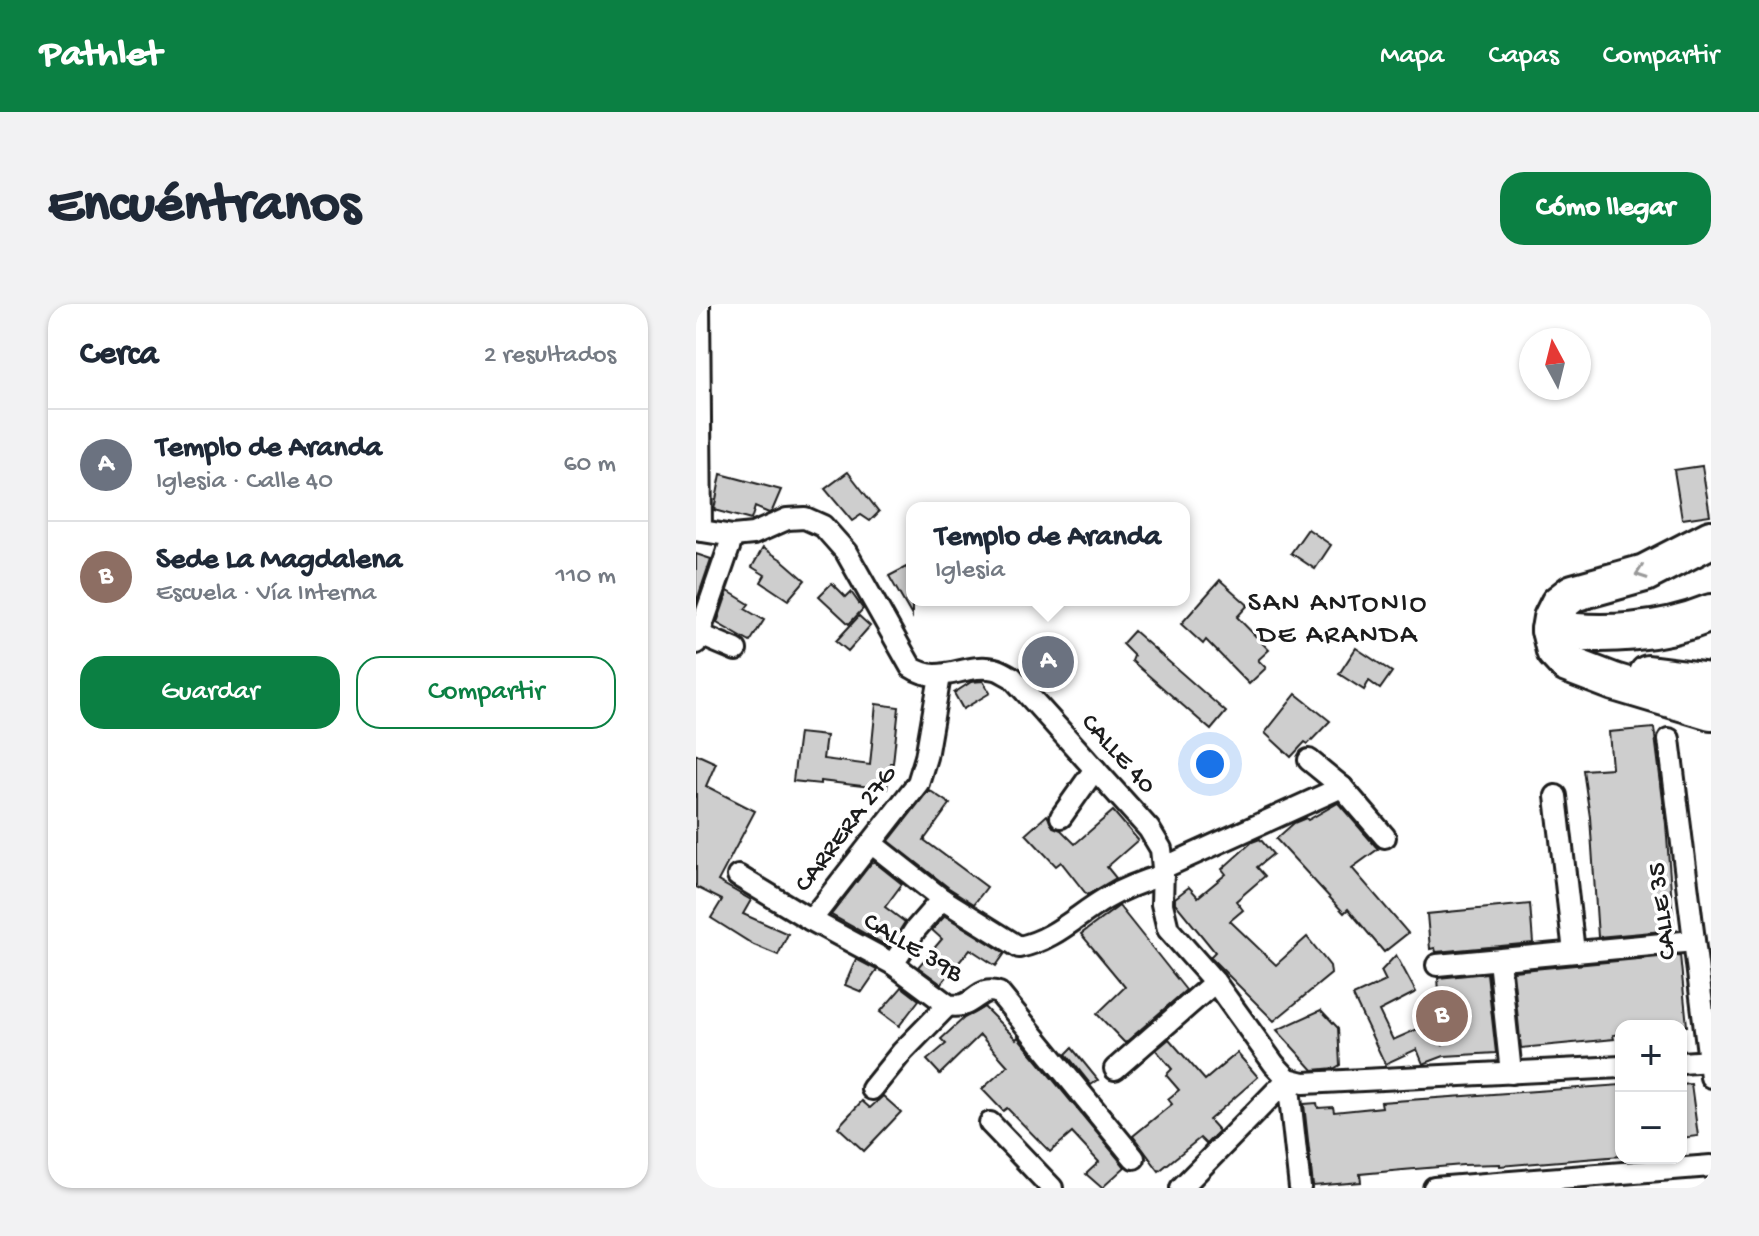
<!DOCTYPE html>
<html lang="es">
<head>
<meta charset="utf-8">
<style>
	:root { --surface:#fff; --page:#f2f2f3; --text:#1f2937; --muted:#747a83; --line:#e0e1e3; --accent:#0b8043 }
	body { margin:0; font-family:"Gochi Hand",sans-serif; background:var(--page); color:var(--text) }
	.controls { position:absolute; right:24px; bottom:24px; display:grid; overflow:hidden; border-radius:16px; box-shadow:0 2px 6px #0004 }
	.controls button { width:72px; height:72px; display:grid; place-items:center; padding:0; border:0; border-bottom:2px solid var(--line); background:var(--surface); color:var(--text); font:40px sans-serif }
	.compass { position:absolute; left:823px; top:24px; width:72px; height:72px; border-radius:50%; background:var(--surface); box-shadow:0 2px 6px #0004; rotate:353deg }
	.you { position:absolute; left:514px; top:460px; width:28px; height:28px; margin:-20px; border:6px solid #fff; border-radius:50%; background:#1a73e8; box-shadow:0 0 0 12px #1a73e833 }
	.badge { display:grid; place-items:center; width:52px; height:52px; border-radius:50%; background:var(--accent); color:#fff; font-size:26px; font-weight:700 }
	.pin { position:absolute; translate:-50% -50%; border:4px solid #fff; box-shadow:0 2px 8px #0006 }
	.popup { position:absolute; left:210px; top:198px; width:284px; height:104px; box-sizing:border-box; display:grid; place-content:center; border-radius:16px; background:var(--surface); filter:drop-shadow(0 2px 6px #0005); font-size:26px; white-space:nowrap; color:var(--muted) }
	.popup b { font-size:30px; color:var(--text) }
	.popup::after { content:''; position:absolute; left:50%; top:100%; margin-left:-16px; border:16px solid transparent; border-top-color:var(--surface) }
	.list { margin:0; padding:0; list-style:none }
	h2 { display:flex; justify-content:space-between; align-items:center; height:104px; margin:0; padding:0 32px; font-size:34px }
	h2 small { font-size:26px; font-weight:400; color:var(--muted) }
	.list li { display:grid; grid-template-columns:52px 1fr auto; gap:24px; align-items:center; box-sizing:border-box; height:112px; padding:0 32px; border-top:2px solid var(--line) }
	.list b { display:block; font-size:30px; white-space:nowrap }
	.list p { margin:0; font-size:26px; white-space:nowrap; color:var(--muted) }
	.list em { font-size:26px; font-style:normal; color:var(--muted) }
	.actions { display:flex; gap:16px; padding:24px 32px }
	.actions a { flex:1; padding:18px 0; border:2px solid var(--accent); border-radius:24px; text-align:center; font-size:28px; color:var(--accent) }
	.actions .main { background:var(--accent); color:#fff }
	.map { position:relative; flex:none; width:1015px; height:884px; overflow:hidden; border-radius:24px }
	header { display:flex; align-items:center; gap:48px; box-sizing:border-box; height:112px; padding:0 40px; background:var(--accent); color:#fff }
	header strong { font-size:38px }
	nav { display:flex; gap:44px; margin-inline-start:auto; font-size:28px }
	.intro { display:flex; align-items:center; justify-content:space-between; box-sizing:border-box; height:192px; padding:0 48px }
	h1 { margin:0; font-size:56px }
	.button { padding:20px 36px; border-radius:24px; background:var(--accent); color:#fff; font-size:28px; font-weight:700 }
	main { display:flex; gap:48px; padding:0 48px }
	aside { flex:1; background:var(--surface); border-radius:24px; box-shadow:0 2px 6px #0004 }
	.map>svg:first-child { display:block }
</style>
</head>
<body>
<header>
<strong>Pathlet</strong>
<nav><a>Mapa</a><a>Capas</a><a>Compartir</a></nav>
</header>
<div class="intro"><h1>Encuéntranos</h1><a class="button">Cómo llegar</a></div>
<main>
<aside>
<h2>Cerca<small>2 resultados</small></h2>
<ul class="list">
<li><span class="badge" style="background:#6b7280">A</span><div><b>Templo de Aranda</b><p>Iglesia · Calle 40</p></div><em>60 m</em></li>
<li><span class="badge" style="background:#8d6e63">B</span><div><b>Sede La Magdalena</b><p>Escuela · Vía Interna</p></div><em>110 m</em></li>
</ul>
<div class="actions"><a class="main">Guardar</a><a>Compartir</a></div>
</aside>
<div class="map">
<svg width="1015" height="884" viewBox="0 0 1015 884">
	<rect width="100%" height="100%" fill="#fff"/>
	<filter id="ink" filterUnits="userSpaceOnUse"><feTurbulence type="fractalNoise" baseFrequency=".0125" numOctaves="2"/><feDisplacementMap in="SourceGraphic" scale="16" xChannelSelector="R" yChannelSelector="G"/><feConvolveMatrix kernelMatrix="1 2 1 2 8 2 1 2 1" color-interpolation-filters="sRGB"/></filter>
	<g filter="url(#ink)">
		<!-- building -->
		<g fill="#cecece" stroke="#1c1c1c" stroke-width="2">
			<polygon points="1006,162 1014,211 986,215 978,166"/>
			<polygon points="152,168 183,208 174,217 165,211 156,217 129,185"/>
			<polygon points="25,170 85,186 76,207 73,209 59,203 55,216 18,206"/>
			<polygon points="612,225 635,241 619,265 595,249"/>
			<polygon points="67,244 86,256 109,276 92,296 65,278 69,271 56,263"/>
			<polygon points="0,250 15,255 0,299"/>
			<polygon points="210,263 216,273 216,312 193,272"/>
			<polygon points="524,276 552,301 541,313 573,346 562,356 570,364 553,380 510,336 507,340 485,320"/>
			<polygon points="136,279 150,293 155,288 167,305 153,320 123,292"/>
			<polygon points="32,287 53,300 49,305 68,316 54,338 21,319"/>
			<polygon points="163,312 174,322 152,347 140,337"/>
			<polygon points="438,327 530,408 515,426 436,357 438,352 426,340"/>
			<polygon points="660,344 696,368 684,385 673,377 668,386 643,370"/>
			<polygon points="287,377 294,389 267,405 258,389 275,378"/>
			<polygon points="600,390 634,417 612,440 609,438 595,453 569,429"/>
			<polygon points="180,400 203,403 197,459 194,459 191,485 124,477 124,480 97,477 103,429 130,432 127,455 174,461"/>
			<polygon points="958,424 970,520 978,626 902,633 894,513 887,466 916,464 913,428"/>
			<polygon points="0,450 20,459 10,482 59,507 22,577 55,596 47,610 92,630 82,651 58,641 15,614 26,596 0,583"/>
			<polygon points="233,486 254,500 228,536 291,583 278,600 253,584 193,537"/>
			<polygon points="642,499 682,545 656,564 712,629 688,648 652,605 648,609 580,535 598,519 610,514 612,516"/>
			<polygon points="417,507 442,536 411,563 420,574 391,591 365,558 360,562 330,530 351,511 357,523 365,526 379,540"/>
			<polygon points="564,535 577,550 561,563 569,572 540,597 547,606 534,617 580,661 611,633 634,662 635,670 578,717 514,653 519,648 479,599 479,594 493,583 502,593 530,570 526,565 556,538"/>
			<polygon points="177,557 206,580 189,603 209,618 193,643 135,611"/>
			<polygon points="834,600 837,639 740,648 739,644 734,645 731,610"/>
			<polygon points="423,602 490,686 429,739 401,710 429,683 385,630"/>
			<polygon points="249,612 309,649 300,662 274,645 245,680 222,663 246,635 236,626"/>
			<polygon points="700,651 720,688 683,707 697,736 735,719 747,742 742,674 791,669 800,749 748,752 727,760 721,745 689,760 657,692 690,677 685,667"/>
			<polygon points="984,651 991,722 925,722 925,730 917,731 918,735 825,744 817,667"/>
			<polygon points="160,655 181,666 166,688 149,681"/>
			<polygon points="206,683 223,696 203,722 184,708"/>
			<polygon points="288,703 320,735 322,733 429,863 406,884 390,870 403,858 376,829 354,848 311,804 307,807 286,785 312,762 284,731 244,770 231,756 250,740 245,735 268,714"/>
			<polygon points="625,706 642,724 644,761 639,764 617,766 581,726"/>
			<polygon points="473,735 509,776 541,749 562,773 513,816 523,827 510,840 504,834 463,867 437,832 476,800 472,795 483,786 470,771 476,765 460,746"/>
			<polygon points="376,744 402,776 395,781 370,750"/>
			<polygon points="995,780 1002,832 985,834 985,781"/>
			<polygon points="925,781 925,852 804,862 804,860 767,861 707,866 664,870 665,878 617,882 608,800 621,799 622,804 637,803 638,808 686,803 685,798"/>
			<polygon points="187,792 205,808 168,847 142,823 166,797 174,804"/>
		</g>
		<g fill="none" stroke-linecap="round" stroke-linejoin="round">
			<defs>
				<g id="street">
					<polyline points="3,0 5,227"/>
					<path d="M 0,226 L 37,232 L 57,230 L 91,215 L 109,214 L 127,222 L 150,248 L 215,363 C 245,383 268,358 299,365 C 305,366 311,371 316,373 L 453,525 L 465,545 L 467,564 L 466,600 L 472,625 L 519,678 L 578,760 L 592,775"/>
					<polyline points="2,330 40,346"/>
					<polyline points="0,339 37,232"/>
					<polyline points="973,435 1015,773"/>
					<polyline points="613,456 646,483 689,533"/>
					<polyline points="860,492 878,648"/>
					<polyline points="365,513 399,465"/>
					<polyline points="175,539 246,595"/>
					<polyline points="467,564 646,483"/>
					<path d="M 42,572 L 115,616 L 197,660 L 252,701 C 279,707 281,680 303,689 L 438,854"/>
					<polyline points="115,616 222,479 230,453 244,372"/>
					<polyline points="803,656 815,769"/>
					<path d="M 197,660 L 219,626 L 246,595 L 323,643 C 358,636 380,612 409,595 C 428,584 447,577 467,571"/>
					<polyline points="741,661 998,637"/>
					<polyline points="985,759 1015,757"/>
					<polyline points="419,765 519,678"/>
					<polyline points="592,775 608,779 925,763"/>
					<polyline points="592,775 604,884"/>
					<polyline points="176,785 206,748 252,701"/>
					<polyline points="294,819 356,884"/>
					<polyline points="485,884 592,775"/>
					<polyline points="738,884 1015,862"/>
				</g>
				<g id="highway">
					<polyline points="1015,235 949,269 877,289 863,300 856,314 854,326 859,347 871,360 918,378 1015,407"/>
					<path d="M 854,326 C 909,332 963,330 1015,309"/>
					<polyline points="952,370 1015,378"/>
				</g>
			</defs>
			<!-- street casing -->
			<use href="#street" stroke="#1c1c1c" stroke-width="26"/>
			<!-- highway casing -->
			<use href="#highway" stroke="#1c1c1c" stroke-width="42"/>
			<!-- street -->
			<use href="#street" stroke="#fff" stroke-width="20"/>
			<!-- highway -->
			<use href="#highway" stroke="#fff" stroke-width="36"/>
		</g>
		<!-- one-way arrows -->
		<defs><path id="oneway-chevron" d="M-2-3.5L2.5 0L-2 3.5" fill="none" stroke-width="1.6" stroke-linecap="round" stroke-linejoin="round" transform="scale(2)"/></defs>
		<use stroke="#999" href="#oneway-chevron" transform="translate(945 269) rotate(160)"/>
	</g>
	<g text-anchor="middle" dominant-baseline="central" stroke-width="7" stroke-linejoin="round" paint-order="stroke">
		<!-- street labels -->
		<g font-size="26" fill="#1c1c1c" stroke="#fff">
			<text transform="translate(421 451) rotate(48)">CALLE 40</text>
			<text transform="translate(151 526) rotate(-53)">CARRERA 27G</text>
			<text transform="translate(968 607) rotate(-97)">CALLE 35</text>
			<text transform="translate(216 645) rotate(31)">CALLE 39B</text>
		</g>
		<!-- neighbourhood labels -->
		<g font-size="28" letter-spacing="2" fill="#1c1c1c" stroke="#fff">
			<text x="642" y="300">SAN ANTONIO<tspan x="642" dy="32">DE ARANDA</tspan></text>
		</g>
	</g>
</svg>
<div class="controls">
<button>+</button>
<button>−</button>
</div>
<svg class="compass" viewBox="-18 -18 36 36"><path d="M0-13l5 13h-10z" fill="#e53935"/><path d="M0 13l5-13h-10z" fill="#747a83"/></svg>
<div class="you"></div>
<div class="pin badge" style="left:352px;top:358px;background:#6b7280">A</div>
<div class="popup"><b>Templo de Aranda</b>Iglesia</div>
<div class="pin badge" style="left:746px;top:712px;background:#8d6e63">B</div>
</div>
</main>
</body>
</html>
